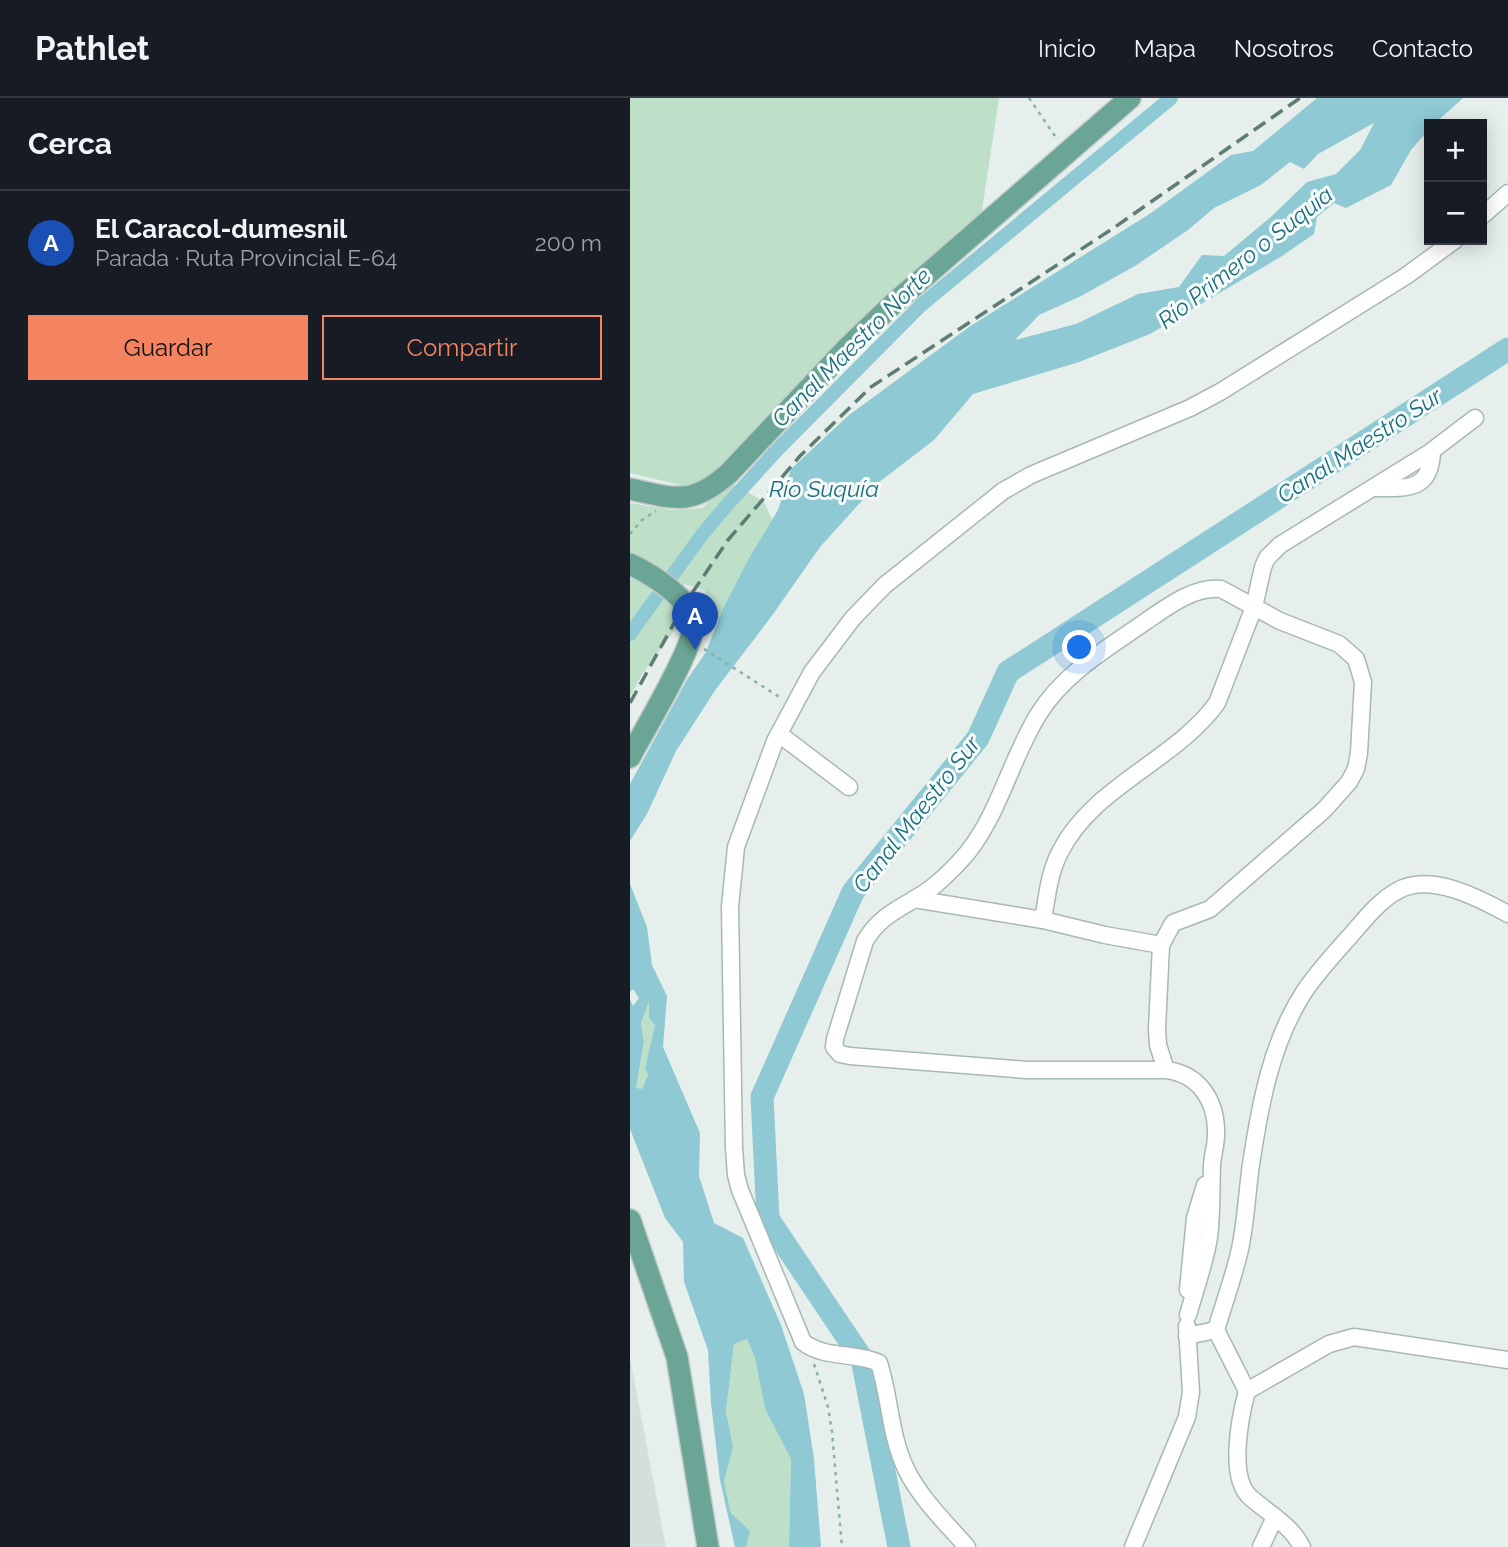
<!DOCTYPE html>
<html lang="es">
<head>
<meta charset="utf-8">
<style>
	:root { --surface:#171b24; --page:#20242c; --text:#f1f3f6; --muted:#9ea1a6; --line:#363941; --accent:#f4845f }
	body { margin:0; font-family:Raleway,sans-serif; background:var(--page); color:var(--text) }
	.controls { position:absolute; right:21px; top:21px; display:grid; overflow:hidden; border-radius:0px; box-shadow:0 4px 18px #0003 }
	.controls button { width:63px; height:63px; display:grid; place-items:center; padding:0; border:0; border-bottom:2px solid var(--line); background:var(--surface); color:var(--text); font:35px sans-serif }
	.you { position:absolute; left:450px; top:550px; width:24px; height:24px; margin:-18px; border:5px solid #fff; border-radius:50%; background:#1a73e8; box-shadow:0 0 0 10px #1a73e833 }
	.badge { display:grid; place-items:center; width:46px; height:46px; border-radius:50%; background:var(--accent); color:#fff; font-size:23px; font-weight:700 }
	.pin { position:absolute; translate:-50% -58px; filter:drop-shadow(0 2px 4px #0008) }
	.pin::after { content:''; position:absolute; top:37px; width:24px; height:21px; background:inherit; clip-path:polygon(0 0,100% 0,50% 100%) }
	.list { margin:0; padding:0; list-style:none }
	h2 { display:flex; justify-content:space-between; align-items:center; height:91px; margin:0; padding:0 28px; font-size:30px }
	h2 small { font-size:23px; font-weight:400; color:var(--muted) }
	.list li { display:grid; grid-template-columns:46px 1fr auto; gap:21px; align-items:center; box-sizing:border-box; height:105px; padding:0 28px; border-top:2px solid var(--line) }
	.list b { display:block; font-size:26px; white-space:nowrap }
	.list p { margin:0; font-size:23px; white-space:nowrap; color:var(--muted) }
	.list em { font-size:23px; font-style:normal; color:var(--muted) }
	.actions { display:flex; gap:14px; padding:21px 28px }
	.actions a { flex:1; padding:16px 0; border:2px solid var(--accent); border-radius:0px; text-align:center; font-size:24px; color:var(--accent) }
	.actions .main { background:var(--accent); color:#111 }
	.map { position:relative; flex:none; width:878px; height:1449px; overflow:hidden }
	header { display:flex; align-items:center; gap:42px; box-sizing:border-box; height:98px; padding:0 35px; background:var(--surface); border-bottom:2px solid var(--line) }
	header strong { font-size:33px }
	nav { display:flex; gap:38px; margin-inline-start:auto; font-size:24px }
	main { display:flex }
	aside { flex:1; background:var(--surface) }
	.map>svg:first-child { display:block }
</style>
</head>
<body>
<header>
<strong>Pathlet</strong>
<nav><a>Inicio</a><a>Mapa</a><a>Nosotros</a><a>Contacto</a></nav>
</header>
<main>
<aside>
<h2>Cerca<small></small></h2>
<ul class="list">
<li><span class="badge" style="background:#1a4fb4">A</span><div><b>El Caracol-dumesnil</b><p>Parada · Ruta Provincial E-64</p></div><em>200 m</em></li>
</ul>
<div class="actions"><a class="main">Guardar</a><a>Compartir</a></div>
</aside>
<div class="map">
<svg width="878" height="1449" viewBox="0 0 878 1449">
	<rect width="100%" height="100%" fill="#e6efeb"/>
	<!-- built -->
	<polygon fill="#d4dfda" points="0,1260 36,1449 0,1449"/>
	<!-- green -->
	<g fill="#bfe0c8">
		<polygon points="0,0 369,0 349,132 253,202 74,383 59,389 0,375"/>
		<polygon points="101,384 134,404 144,426 99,524 80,520 75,492 54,486 42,504 45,512 47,529 11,578 0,599 0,480 19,488 25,499 32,490 0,456 0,405 42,412 72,410"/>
		<polygon points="19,900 25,927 15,970 18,977 12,991 6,990 14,944 11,925"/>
		<polygon points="117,1241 125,1260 135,1311 161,1361 159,1449 116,1449 120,1433 101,1415 94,1384 103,1349 96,1313 104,1246"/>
	</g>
	<!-- water -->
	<g fill="#8ec9d4" fill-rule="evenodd">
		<path d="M 687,0 L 833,0 L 804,26 L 799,26 L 799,31 L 781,52 L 761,87 L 716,110 L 704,105 L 687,119 L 684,136 L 652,158 L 520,236 L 449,264 L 343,296 L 304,342 L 248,385 L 190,449 L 141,519 L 86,591 L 46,653 L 17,716 L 0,743 L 0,686 L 58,580 L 76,554 L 93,511 L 118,462 L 148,412 L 161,371 L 219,317 L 339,229 L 521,115 L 601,57 L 623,53 ZM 744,25 L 730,52 L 706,76 L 677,84 L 642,118 L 594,158 L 572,157 L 549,189 L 508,196 L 446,226 L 385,242 L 409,217 L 451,198 L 505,168 L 558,132 L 584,110 L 631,87 L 660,64 L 674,71 L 688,56 Z"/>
		<path d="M 0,786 L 17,829 L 22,867 L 37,898 L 33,949 L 70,1035 L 69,1078 L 84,1125 L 113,1140 L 151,1227 L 174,1296 L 184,1361 L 191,1449 L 159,1449 L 161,1361 L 135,1311 L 125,1260 L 117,1241 L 104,1246 L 96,1313 L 103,1349 L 94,1384 L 101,1415 L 120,1433 L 116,1449 L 105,1449 L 90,1382 L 81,1305 L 78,1252 L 54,1184 L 53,1144 L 35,1120 L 0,1031 L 0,901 L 3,908 L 9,900 L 3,891 L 0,894 ZM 19,903 L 19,920 L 25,927 L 15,970 L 18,977 L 12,991 L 6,990 L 14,944 L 11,925 Z"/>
	</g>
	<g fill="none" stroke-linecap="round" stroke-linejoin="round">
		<!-- canal -->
		<polyline stroke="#8ec9d4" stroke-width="14" points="0,536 71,438 97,407 147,352 290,208 541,0"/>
		<!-- river -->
		<polyline stroke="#8ec9d4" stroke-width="23" points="269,1449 232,1261 138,1121 132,999 223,794 348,640 378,574 878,251"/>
		<defs>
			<g id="minor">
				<polyline points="852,118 878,95"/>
				<path d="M 745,390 C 777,390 801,393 802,353"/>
				<polyline points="149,636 219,689"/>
				<polyline points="284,801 413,822 475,837 531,847"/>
				<path d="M 413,822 C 417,799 419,775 430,754 C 463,688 545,663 587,605 L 624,509 L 633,469 L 637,460 L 650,447 L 799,355 L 845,320"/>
				<path d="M 536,972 L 528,947 L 527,930 L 531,847 L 543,825 L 580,811 L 694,712 L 719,684 L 726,671 L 729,655 L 733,584 L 726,561 L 709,546 L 650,523 L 591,491 C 564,488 537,509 515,524 C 476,551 433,576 408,617 C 381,661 370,713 338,754 C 328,766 316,778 304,788 C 279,808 252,813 235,843 L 205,941 L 204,949 L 210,956 L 220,958 L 397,972 L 536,972 C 570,976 587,1004 586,1037 C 586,1048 582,1058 582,1069 C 581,1092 582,1116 579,1139 C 575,1165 565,1192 558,1217"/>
				<polyline points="558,1192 565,1120 575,1087"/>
				<polyline points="586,1232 617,1293"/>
				<path d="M 557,1238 L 586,1232 C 594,1205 604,1178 610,1151 C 616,1123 617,1094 621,1066 C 630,1007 641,945 674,894 C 688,873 705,855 721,837 C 735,821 749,803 767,793 C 800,774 849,800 878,816"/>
				<path d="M 337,1449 C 316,1425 290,1400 276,1371 C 260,1338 260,1299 249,1265 C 227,1254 194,1261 173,1244 L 110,1092 L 106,1077 L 104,1050 L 100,809 L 106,749 L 145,643 L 182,574 L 223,520 L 255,487 L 373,393 L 401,377 L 560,310 L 590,294 L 776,178 L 825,142"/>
				<polyline points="503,1449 557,1319 561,1294 557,1228"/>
				<polyline points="631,1449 645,1419"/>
				<path d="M 672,1449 C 661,1427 638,1415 620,1399 C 598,1379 610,1319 617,1293 L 699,1246 L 724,1239 L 878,1262"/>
			</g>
			<g id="primary">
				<path d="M 0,391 C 46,401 62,408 99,375 L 219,248 L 262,207 L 500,0"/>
				<path d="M 0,466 C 21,476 57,498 63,522 C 69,544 12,635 0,659"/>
				<polyline points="0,1122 47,1259 78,1449"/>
			</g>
		</defs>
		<!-- minor casing -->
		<use href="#minor" stroke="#a8b8b2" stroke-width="19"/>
		<!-- primary casing -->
		<use href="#primary" stroke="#c2cac8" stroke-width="24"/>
		<!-- path -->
		<g stroke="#86b3a5" stroke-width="2.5" stroke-dasharray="3.5 5" stroke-linecap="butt">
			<polyline points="399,0 427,41"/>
			<polyline points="0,436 12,422 26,413"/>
			<polyline points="74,551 151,600"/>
			<polyline points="184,1266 198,1309 202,1334 212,1449"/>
		</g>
		<!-- minor -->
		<use href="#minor" stroke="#fff" stroke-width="16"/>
		<!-- primary -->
		<use href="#primary" stroke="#6aa596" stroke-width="21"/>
		<!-- rail -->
		<polyline stroke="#5f7d75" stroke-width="3.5" stroke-dasharray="14 7" stroke-linecap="butt" points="0,605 54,507 98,442 170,358 241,289 485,129 670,0"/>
	</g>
	<g text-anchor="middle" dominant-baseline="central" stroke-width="6" stroke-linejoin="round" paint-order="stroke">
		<!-- water labels -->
		<g font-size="23" font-style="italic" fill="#1c6f80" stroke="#f7fbf9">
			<text transform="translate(615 159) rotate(-38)">Río Primero o Suquía</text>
			<text transform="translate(221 249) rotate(-45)">Canal Maestro Norte</text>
			<text transform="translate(729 347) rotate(-33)">Canal Maestro Sur</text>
			<text x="194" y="390">Río Suquía</text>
			<text transform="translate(286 716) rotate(-52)">Canal Maestro Sur</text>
		</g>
	</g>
</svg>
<div class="controls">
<button>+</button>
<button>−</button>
</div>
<div class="you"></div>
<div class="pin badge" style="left:65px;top:552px;background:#1a4fb4">A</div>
</div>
</main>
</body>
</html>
